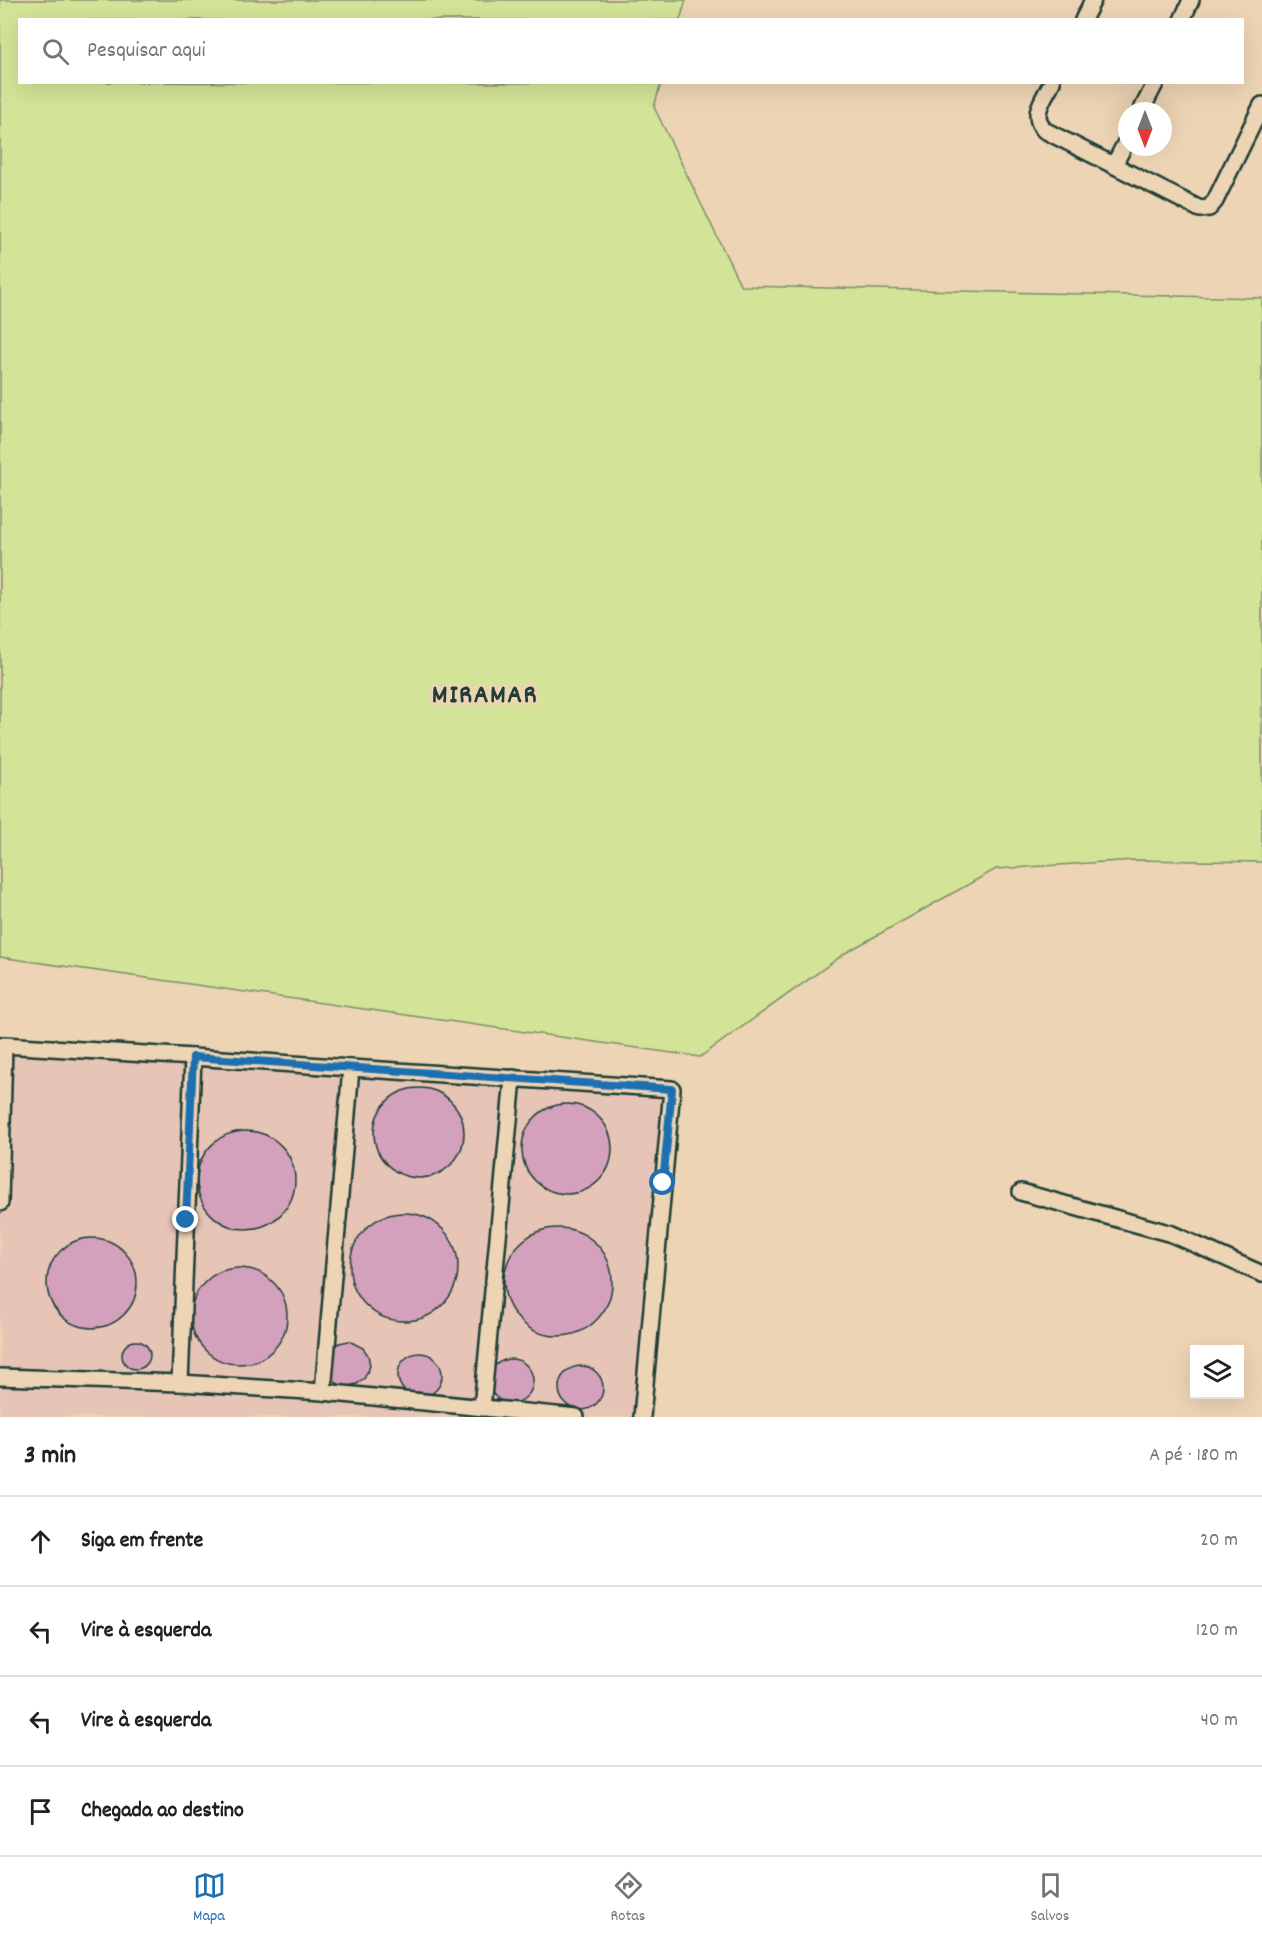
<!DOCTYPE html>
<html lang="pt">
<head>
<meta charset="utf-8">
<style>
	:root { --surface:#fff; --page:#f6f6f6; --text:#202124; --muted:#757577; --line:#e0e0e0; --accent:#1f6fb2 }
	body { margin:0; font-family:Dekko,sans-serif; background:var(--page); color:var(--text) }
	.controls { position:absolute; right:18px; bottom:18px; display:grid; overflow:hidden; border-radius:0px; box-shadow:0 6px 24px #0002 }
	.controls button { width:54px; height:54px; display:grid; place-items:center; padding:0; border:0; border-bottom:2px solid var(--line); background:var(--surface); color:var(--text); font:30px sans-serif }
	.compass { position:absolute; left:1118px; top:102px; width:54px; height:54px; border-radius:50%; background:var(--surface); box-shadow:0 6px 24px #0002; rotate:180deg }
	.stop { position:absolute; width:18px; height:18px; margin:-14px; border:4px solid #1f6fb2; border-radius:50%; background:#fff }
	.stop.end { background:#1f6fb2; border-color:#fff; box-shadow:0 2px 6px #0008 }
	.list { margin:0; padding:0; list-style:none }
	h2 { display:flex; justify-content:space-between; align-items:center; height:78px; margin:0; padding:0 24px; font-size:26px }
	h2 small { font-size:20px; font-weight:400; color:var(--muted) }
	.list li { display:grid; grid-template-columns:39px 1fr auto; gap:18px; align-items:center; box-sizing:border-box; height:90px; padding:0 24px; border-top:2px solid var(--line) }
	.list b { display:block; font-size:22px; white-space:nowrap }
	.list em { font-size:20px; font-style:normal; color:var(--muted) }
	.icon { flex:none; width:33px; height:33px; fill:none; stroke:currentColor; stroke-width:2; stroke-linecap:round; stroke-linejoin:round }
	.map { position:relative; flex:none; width:1262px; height:1417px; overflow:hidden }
	.search { position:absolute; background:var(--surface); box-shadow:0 6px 24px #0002; left:18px; right:18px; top:18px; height:66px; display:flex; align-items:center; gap:15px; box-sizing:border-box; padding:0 21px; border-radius:0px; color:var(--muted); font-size:22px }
	.sheet { height:438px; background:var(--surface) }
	nav { display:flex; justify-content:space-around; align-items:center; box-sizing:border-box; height:84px; border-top:2px solid var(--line); background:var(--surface); font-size:16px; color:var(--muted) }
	nav a { display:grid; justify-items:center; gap:3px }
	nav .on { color:var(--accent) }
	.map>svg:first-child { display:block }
</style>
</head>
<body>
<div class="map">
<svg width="1262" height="1417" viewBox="0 0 1262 1417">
	<rect width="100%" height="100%" fill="#edd4b5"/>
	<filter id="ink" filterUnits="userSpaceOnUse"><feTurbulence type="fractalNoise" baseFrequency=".0167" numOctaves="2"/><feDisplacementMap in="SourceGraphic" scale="12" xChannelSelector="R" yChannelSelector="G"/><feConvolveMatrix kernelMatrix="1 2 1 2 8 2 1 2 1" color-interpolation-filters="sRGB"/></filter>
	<g filter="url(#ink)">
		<!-- built -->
		<polygon fill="#e6c5b7" points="0,1044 672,1089 642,1417 0,1417"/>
		<!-- green -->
		<polygon fill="#d3e498" stroke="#799066" stroke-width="1.5" points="0,0 686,0 680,20 20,20 20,82 661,83 654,107 741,286 1262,298 1262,862 1134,860 996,869 847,952 700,1057 0,957"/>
		<!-- building -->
		<g fill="#d4a1bd" stroke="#1f3d34" stroke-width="1.5">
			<circle cx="419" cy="1133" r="45"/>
			<circle cx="567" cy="1149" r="45"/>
			<circle cx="246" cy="1180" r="49"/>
			<circle cx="404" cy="1267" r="54"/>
			<circle cx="558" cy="1282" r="54"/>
			<circle cx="92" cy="1283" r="45"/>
			<circle cx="239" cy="1316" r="48"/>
			<circle cx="136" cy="1355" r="14"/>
			<polygon points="349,1341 363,1348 368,1355 370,1366 364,1379 357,1384 348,1386 340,1385 330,1378 332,1347 339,1343"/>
			<circle cx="420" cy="1375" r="22"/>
			<circle cx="511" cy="1381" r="22"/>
			<circle cx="581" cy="1388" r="22"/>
		</g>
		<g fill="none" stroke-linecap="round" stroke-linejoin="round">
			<defs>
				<g id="service">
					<polyline points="1083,20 1093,0"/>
					<polyline points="1182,20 1191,0"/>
					<path d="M 1052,82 C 1044,99 1030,114 1044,130 L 1200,209 L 1209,208 L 1215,201 L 1262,105"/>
					<polyline points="1141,111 1156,82"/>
					<polyline points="1114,165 1127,140"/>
					<polyline points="351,1068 672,1089 642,1417"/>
					<polyline points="1021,1192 1172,1234 1262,1274"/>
					<polyline points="0,1203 4,1045 193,1057 180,1383 0,1377"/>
					<polyline points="180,1383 323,1392 351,1068 193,1057"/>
					<polyline points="323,1392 576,1417"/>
					<polyline points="482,1408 513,1078"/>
				</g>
			</defs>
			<!-- service casing -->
			<use href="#service" stroke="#1f3d34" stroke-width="20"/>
			<!-- service -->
			<use href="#service" stroke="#edd4b5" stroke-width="15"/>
		</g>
	</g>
	<g fill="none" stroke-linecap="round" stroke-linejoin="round" filter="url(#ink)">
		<!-- route -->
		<polyline stroke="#1f6fb2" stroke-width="8" points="186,1220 193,1057 672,1089 663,1183"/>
	</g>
	<g text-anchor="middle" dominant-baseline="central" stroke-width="6" stroke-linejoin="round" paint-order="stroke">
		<!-- district labels -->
		<g font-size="27" font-weight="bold" letter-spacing="1.5" fill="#1f3d34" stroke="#edd4b5">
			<text x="485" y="696">MIRAMAR</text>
		</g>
	</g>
</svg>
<div class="controls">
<button><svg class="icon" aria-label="layers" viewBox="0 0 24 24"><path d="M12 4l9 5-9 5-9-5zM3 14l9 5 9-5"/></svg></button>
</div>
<svg class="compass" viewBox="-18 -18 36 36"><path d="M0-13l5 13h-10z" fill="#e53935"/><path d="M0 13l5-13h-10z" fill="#757577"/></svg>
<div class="stop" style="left:663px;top:1183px"></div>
<div class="stop end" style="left:186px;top:1220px"></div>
<div class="search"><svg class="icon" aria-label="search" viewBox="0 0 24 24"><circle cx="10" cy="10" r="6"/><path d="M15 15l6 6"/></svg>Pesquisar aqui</div>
</div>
<section class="sheet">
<h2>3 min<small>A pé · 180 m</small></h2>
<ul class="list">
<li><svg class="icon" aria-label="ahead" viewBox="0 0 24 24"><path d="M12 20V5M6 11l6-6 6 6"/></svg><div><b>Siga em frente</b></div><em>20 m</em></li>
<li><svg class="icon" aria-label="left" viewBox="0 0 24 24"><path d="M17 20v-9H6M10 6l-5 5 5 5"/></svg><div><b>Vire à esquerda</b></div><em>120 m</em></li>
<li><svg class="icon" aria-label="left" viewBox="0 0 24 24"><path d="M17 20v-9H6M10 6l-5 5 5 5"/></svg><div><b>Vire à esquerda</b></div><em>40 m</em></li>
<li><svg class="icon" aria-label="arrive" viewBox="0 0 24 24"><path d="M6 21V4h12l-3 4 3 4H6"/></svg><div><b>Chegada ao destino</b></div></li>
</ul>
</section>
<nav>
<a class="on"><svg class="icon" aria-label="map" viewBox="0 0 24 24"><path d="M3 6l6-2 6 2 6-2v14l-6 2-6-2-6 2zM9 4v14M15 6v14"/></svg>Mapa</a>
<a><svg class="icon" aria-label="directions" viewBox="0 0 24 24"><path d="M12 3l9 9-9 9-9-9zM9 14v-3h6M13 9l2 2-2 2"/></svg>Rotas</a>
<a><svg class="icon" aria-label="saved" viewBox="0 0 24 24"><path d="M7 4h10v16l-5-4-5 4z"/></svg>Salvos</a>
</nav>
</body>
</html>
